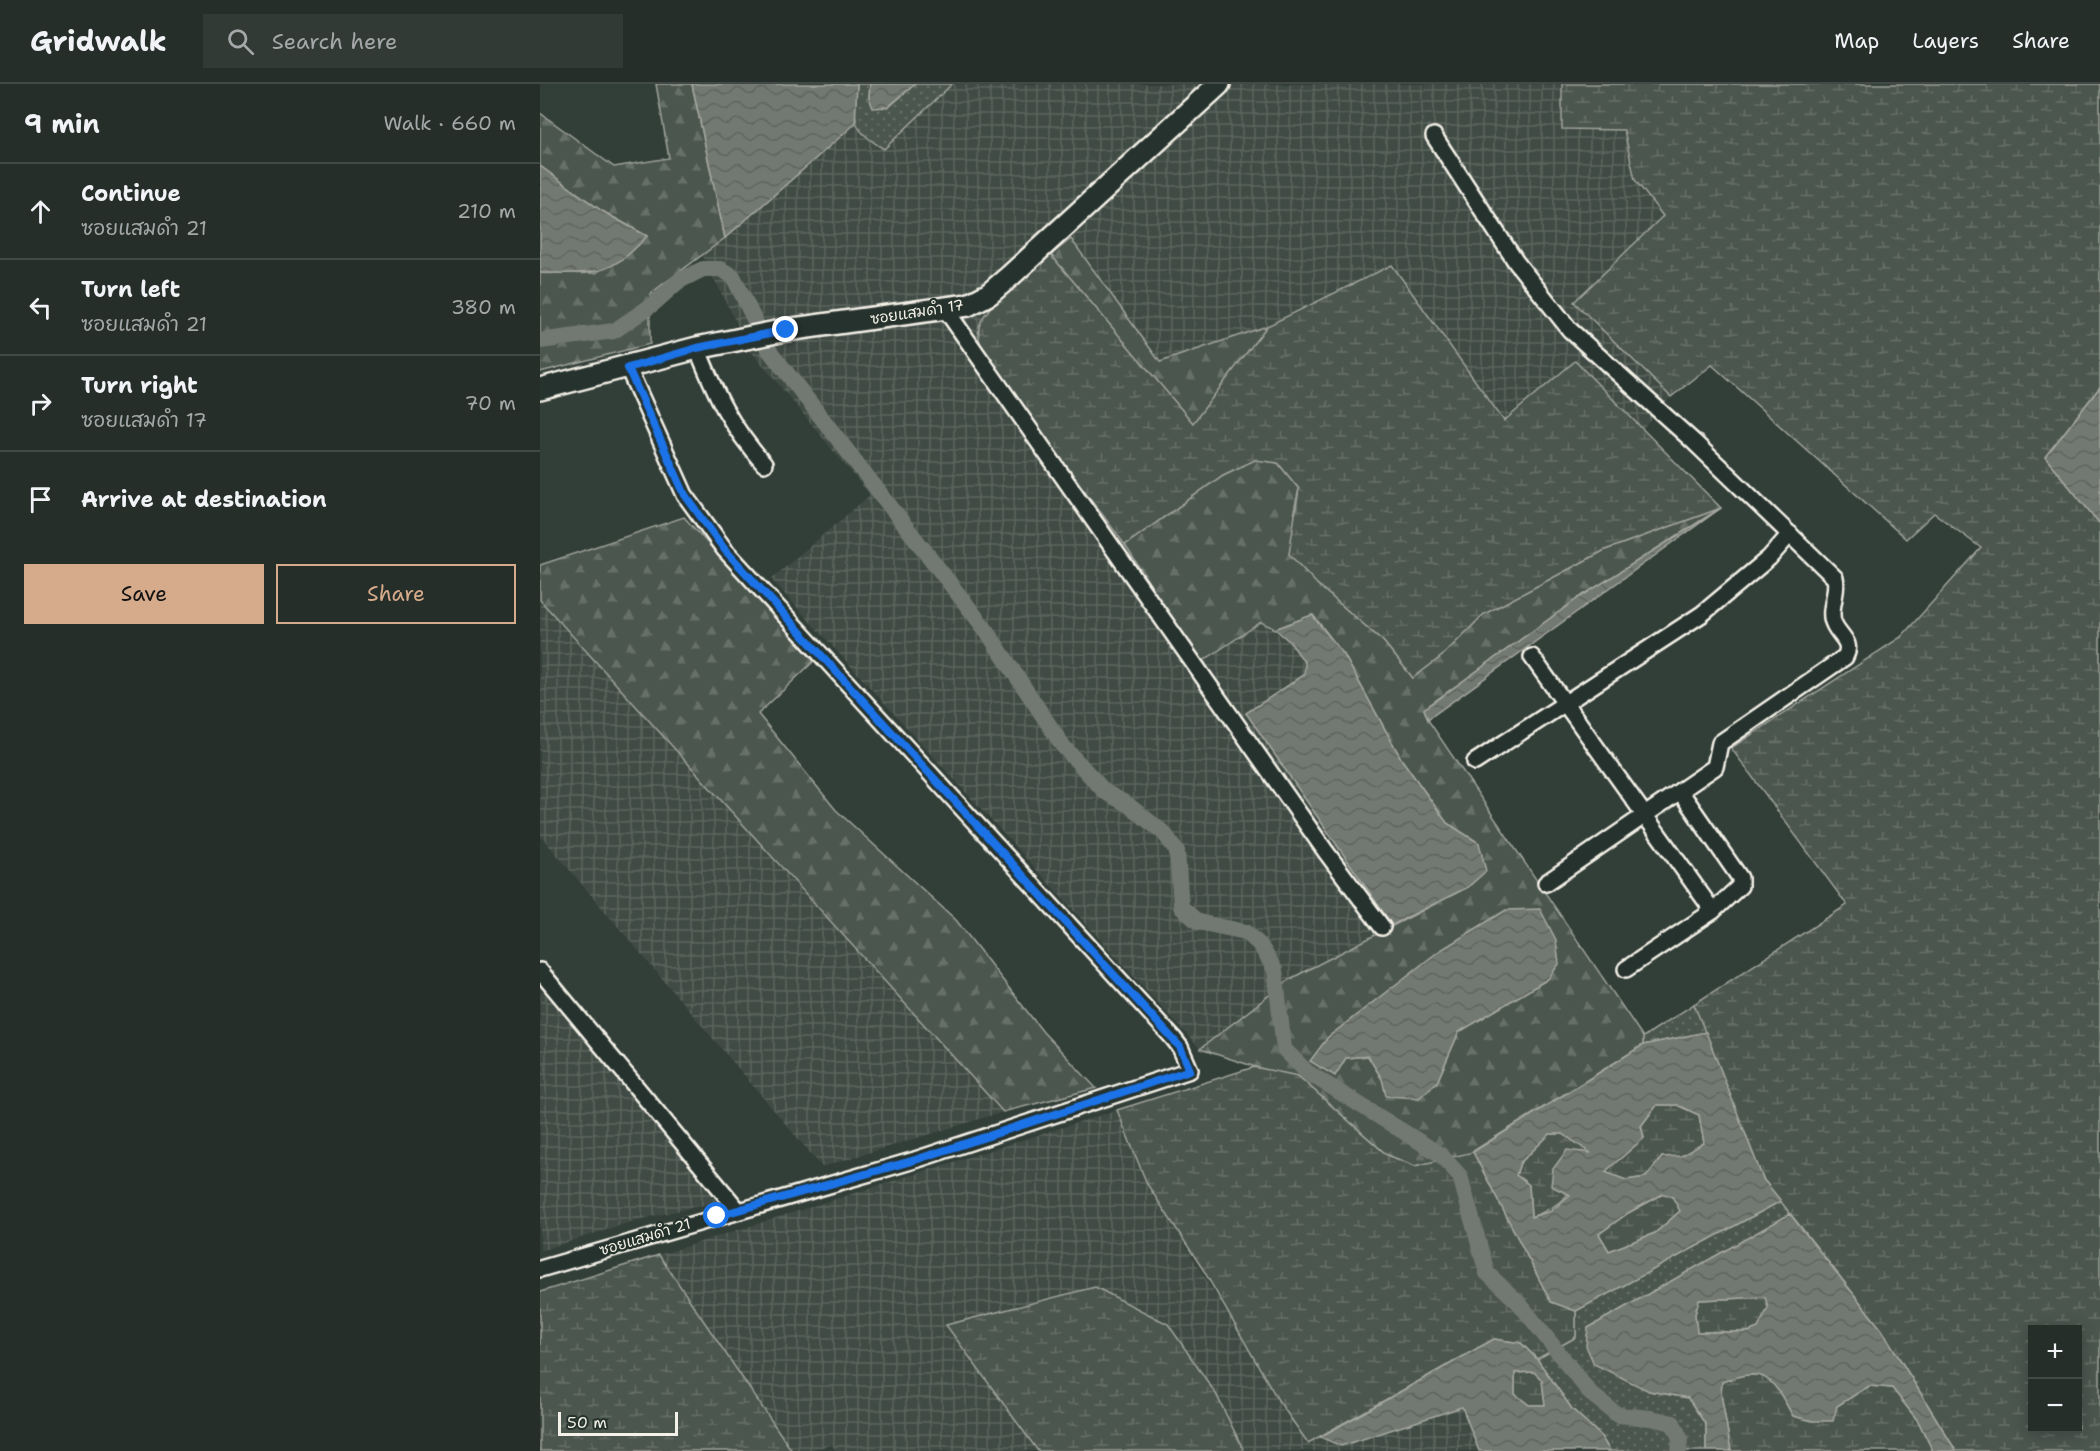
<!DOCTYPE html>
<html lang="en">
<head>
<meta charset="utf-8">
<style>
	:root { --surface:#262e2a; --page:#323a36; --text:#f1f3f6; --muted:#a4a8a8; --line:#424a47; --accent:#d6ab8b }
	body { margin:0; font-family:"Shantell Sans","Playpen Sans Thai",sans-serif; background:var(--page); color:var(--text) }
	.controls { position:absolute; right:18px; bottom:18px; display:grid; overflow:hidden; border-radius:0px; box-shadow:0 3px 15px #0003 }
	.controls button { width:54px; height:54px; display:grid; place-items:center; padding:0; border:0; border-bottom:2px solid var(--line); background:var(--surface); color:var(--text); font:30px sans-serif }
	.scale { position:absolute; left:18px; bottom:15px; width:120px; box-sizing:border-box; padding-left:6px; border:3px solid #f4f1e8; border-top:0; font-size:16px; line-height:21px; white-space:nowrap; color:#f4f1e8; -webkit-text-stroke:4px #26332d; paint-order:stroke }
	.stop { position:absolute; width:18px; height:18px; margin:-14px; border:4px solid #1a73e8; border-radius:50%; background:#fff }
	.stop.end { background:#1a73e8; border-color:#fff; box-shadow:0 2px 6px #0008 }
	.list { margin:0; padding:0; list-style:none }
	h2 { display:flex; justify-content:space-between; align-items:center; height:78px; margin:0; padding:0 24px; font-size:26px }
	h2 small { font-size:20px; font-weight:400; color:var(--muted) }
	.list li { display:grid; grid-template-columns:39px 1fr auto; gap:18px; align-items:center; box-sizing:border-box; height:96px; padding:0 24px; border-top:2px solid var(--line) }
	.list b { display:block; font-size:22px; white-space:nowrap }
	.list p { margin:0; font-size:20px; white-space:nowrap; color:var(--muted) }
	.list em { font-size:20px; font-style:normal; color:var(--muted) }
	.actions { display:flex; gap:12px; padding:18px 24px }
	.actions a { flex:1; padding:14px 0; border:2px solid var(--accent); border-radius:0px; text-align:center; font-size:21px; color:var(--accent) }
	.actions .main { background:var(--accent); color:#111 }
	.icon { flex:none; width:33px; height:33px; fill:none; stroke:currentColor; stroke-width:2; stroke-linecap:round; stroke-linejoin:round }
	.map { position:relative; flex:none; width:1560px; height:1367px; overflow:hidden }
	header { display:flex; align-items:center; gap:36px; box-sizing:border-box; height:84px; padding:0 30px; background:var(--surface); border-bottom:2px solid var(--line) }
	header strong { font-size:28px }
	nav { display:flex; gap:33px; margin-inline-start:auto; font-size:21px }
	.search { width:420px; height:54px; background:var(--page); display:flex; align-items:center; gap:15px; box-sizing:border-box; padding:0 21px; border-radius:0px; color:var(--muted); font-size:22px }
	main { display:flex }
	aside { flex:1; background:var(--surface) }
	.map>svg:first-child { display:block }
</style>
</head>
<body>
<header>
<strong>Gridwalk</strong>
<div class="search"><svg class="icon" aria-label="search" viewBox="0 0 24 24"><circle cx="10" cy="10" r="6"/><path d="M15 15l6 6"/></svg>Search here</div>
<nav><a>Map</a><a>Layers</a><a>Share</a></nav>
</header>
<main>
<aside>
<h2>9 min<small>Walk · 660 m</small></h2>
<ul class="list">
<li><svg class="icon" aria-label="ahead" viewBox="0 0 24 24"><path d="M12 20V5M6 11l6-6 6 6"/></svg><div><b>Continue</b><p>ซอยแสมดำ 21</p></div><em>210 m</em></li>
<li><svg class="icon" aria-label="left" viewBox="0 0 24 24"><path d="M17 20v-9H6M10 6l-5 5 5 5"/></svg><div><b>Turn left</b><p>ซอยแสมดำ 21</p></div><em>380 m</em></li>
<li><svg class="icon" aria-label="right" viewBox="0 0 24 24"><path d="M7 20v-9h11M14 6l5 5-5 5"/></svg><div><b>Turn right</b><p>ซอยแสมดำ 17</p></div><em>70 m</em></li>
<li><svg class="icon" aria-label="arrive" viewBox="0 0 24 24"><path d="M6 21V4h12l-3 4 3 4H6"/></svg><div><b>Arrive at destination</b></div></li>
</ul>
<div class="actions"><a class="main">Save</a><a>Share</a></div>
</aside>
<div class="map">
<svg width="1560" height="1367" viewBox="0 0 1560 1367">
	<defs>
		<pattern id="industrial-grid" width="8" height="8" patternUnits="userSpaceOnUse" patternTransform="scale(1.5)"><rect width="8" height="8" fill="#404b44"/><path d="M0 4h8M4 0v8" fill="none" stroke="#5c655f"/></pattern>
		<pattern id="grass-dots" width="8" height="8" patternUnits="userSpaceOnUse" patternTransform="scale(1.5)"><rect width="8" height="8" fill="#4c564f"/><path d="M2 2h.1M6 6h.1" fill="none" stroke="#666f68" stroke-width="1.8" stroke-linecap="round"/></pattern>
		<pattern id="forest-firs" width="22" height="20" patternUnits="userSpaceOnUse" patternTransform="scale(1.5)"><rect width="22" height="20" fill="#4c564f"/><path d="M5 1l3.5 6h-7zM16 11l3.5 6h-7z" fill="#666f68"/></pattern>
		<pattern id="wetland-marsh" width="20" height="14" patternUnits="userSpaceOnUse" patternTransform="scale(1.5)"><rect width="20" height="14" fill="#4c564f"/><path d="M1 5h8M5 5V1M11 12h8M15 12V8" fill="none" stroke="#666f68"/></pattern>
		<pattern id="water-waves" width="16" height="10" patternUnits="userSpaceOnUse" patternTransform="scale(1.5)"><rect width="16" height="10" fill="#727972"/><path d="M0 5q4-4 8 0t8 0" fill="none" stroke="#60635e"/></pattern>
	</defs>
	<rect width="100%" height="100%" fill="#323e38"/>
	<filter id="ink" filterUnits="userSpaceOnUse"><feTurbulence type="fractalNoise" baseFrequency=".0167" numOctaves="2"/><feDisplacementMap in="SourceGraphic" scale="12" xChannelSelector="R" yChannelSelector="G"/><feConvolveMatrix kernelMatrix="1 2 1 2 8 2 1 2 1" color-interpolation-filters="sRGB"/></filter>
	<g filter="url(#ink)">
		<!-- industrial -->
		<g fill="url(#industrial-grid)">
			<polygon points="412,0 1022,0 1022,45 1084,46 1095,96 1123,132 1035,218 1131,313 1102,346 1035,277 964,337 852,181 727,242 620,278 531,156 511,171 443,269 585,461 660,578 721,538 750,558 765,579 764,591 707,629 852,841 750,895 660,965 231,495 330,411 210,266 162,171 315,40 325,53 344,65"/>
			<polygon points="0,516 132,660 463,1028 282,1083 0,751"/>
			<polygon points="5,906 177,1118 97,1136 0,1167 0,910"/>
			<polygon points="577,1026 607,1100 768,1359 780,1353 801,1362 922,1323 939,1367 704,1367 676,1310 628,1240 406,1241 498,1367 296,1367 292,1361 266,1367 252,1367 119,1171"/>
		</g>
		<!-- grass -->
		<g fill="url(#grass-dots)" stroke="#a0a49c" stroke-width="1.5">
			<path d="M 317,0 L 330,0 L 329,14 L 349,23 L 375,0 L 412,0 L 344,65 C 309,44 315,38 317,0 Z"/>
			<polygon points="1154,920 1166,948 1103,961 1103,953"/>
			<polygon points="1241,1117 1250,1130 1048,1244 1109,1307 1148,1314 1166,1341 1166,1367 1070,1367 1060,1351 1032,1325 997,1275 1036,1253 1036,1227"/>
		</g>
		<!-- forest -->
		<g fill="url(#forest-firs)" stroke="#a0a49c" stroke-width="1.5" fill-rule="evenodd">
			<polygon points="116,0 152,0 185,154 110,210 110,260 0,288 0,189 56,189 107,152 62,127 0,82 0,29 74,83 129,74"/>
			<polygon points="531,155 620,278 727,242 653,340 511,171"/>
			<path d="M 715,375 L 738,379 L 759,405 L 754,427 L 777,500 L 843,557 L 873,594 L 902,572 L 944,530 L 1065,466 L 1181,424 L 1037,515 L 884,625 L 888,636 L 1103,953 L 1103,961 L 927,1071 L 875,1082 L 847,1071 L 758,992 L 728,987 L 660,965 L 750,895 L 928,803 L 939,759 L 907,739 L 862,676 L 804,571 L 773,531 L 735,545 L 721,538 L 660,579 L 585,461 L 683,391 ZM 1008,895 L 919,948 L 897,998 L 842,995 L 828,972 L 806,974 Z"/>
			<polygon points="144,433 274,577 218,630 296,726 416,836 503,948 556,1004 463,1028 0,516 0,481"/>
		</g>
		<!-- wetland -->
		<g fill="url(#wetland-marsh)" stroke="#a0a49c" stroke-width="1.5" fill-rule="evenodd">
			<path d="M 1022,0 L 1560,0 L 1560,303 L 1505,373 L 1560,440 L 1560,1367 L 1416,1367 L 1342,1246 L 1223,1095 L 1154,920 L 1307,821 L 1191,664 L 1361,553 L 1441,464 L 1394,429 L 1366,455 L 1172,281 L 1131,313 L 1034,218 L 1123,132 L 1095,96 L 1084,46 L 1022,45 ZM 1492,1246 L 1538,1246 L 1538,1344 L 1492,1344 Z"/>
			<path d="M 511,171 L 653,339 L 727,242 L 852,181 L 964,337 L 1035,277 L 1181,424 L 1065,466 L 944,530 L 902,572 L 873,594 L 843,557 L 777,500 L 749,470 L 759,405 L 738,379 L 715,376 L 683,391 L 585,461 L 443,269 C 440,259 436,247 441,237 C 453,214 491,188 511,171 Z"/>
			<polygon points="714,983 758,992 847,1071 875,1082 933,1068 1011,1218 1036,1227 1036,1253 997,1275 981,1259 954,1255 768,1359 738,1316 664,1187 607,1100 577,1026"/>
			<polygon points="1117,1021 1137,1021 1159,1031 1164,1059 1141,1073 1122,1073 1106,1093 1086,1096 1064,1088 1104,1054 1101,1042"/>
			<path d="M 1010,1050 L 1023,1050 L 1052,1070 C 1035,1102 1028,1121 991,1133 L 989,1101 L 976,1091 L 980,1079 Z"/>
			<polygon points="1123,1110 1132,1112 1140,1127 1115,1149 1069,1167 1059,1150 1088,1129"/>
			<polygon points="119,1171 252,1367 0,1367 0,1208"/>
			<polygon points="555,1203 628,1240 676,1310 704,1367 498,1367 406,1241"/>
			<polygon points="1225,1213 1229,1223 1218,1244 1208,1248 1157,1248 1155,1230 1159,1216"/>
			<polygon points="994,1288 1002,1296 1005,1321 989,1321 975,1310 975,1289"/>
			<polygon points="1202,1291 1222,1291 1237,1303 1253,1332 1273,1337 1329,1302 1352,1304 1378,1337 1393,1367 1191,1367 1181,1310 1182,1298"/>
		</g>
		<!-- water -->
		<g fill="url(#water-waves)" stroke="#a6a9a1" stroke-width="1.5" fill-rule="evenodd">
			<polygon points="152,0 317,0 315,40 185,154"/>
			<polygon points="330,0 375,0 348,23 333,24 329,14"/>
			<path d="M 0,82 L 62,127 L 107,152 C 70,194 53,189 0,189 Z"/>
			<polygon points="1560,303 1560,440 1505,373"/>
			<polygon points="1181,424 888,635 884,625 1037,515"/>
			<polygon points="772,531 804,571 862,676 907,739 939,759 946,787 928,803 852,841 706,629 764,591 765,579 750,558 735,545"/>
			<polygon points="1000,825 1016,856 1019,880 1008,895 919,948 897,998 879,1014 846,1012 842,995 828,972 806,974 795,992 770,977 788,953 899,867 966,826"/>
			<path d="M 1166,948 L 1223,1095 L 1241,1117 L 1036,1227 L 1011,1218 L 933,1068 L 1103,961 ZM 1117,1021 L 1137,1021 L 1159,1031 L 1164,1059 L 1141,1072 L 1122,1073 L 1106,1093 L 1086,1096 L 1065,1088 L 1104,1054 L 1101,1042 ZM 1010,1050 L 1023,1050 L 1051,1069 L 1027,1066 L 1013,1085 L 1011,1102 L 1030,1111 L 1011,1127 L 991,1133 L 989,1101 L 976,1091 L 980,1079 ZM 1123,1110 L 1132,1112 L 1140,1127 L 1115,1149 L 1069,1167 L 1059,1150 L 1088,1129 Z"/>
			<path d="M 1250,1130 L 1342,1246 L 1416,1367 L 1393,1367 L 1378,1337 L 1352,1304 L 1329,1302 L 1297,1322 L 1293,1337 L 1273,1337 L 1253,1332 C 1232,1295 1227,1281 1182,1298 L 1181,1310 L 1191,1367 L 1166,1367 L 1166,1341 L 1148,1314 L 1109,1307 L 1054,1280 L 1046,1262 L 1048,1244 ZM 1225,1213 L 1228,1224 L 1218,1244 L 1208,1248 L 1157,1248 L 1155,1230 L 1159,1216 Z"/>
			<path d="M 954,1255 L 981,1259 L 997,1275 L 1032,1325 L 1060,1351 L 1070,1367 L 939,1367 L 922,1323 L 801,1362 L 780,1353 ZM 994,1288 L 1002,1296 L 1005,1321 L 989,1321 L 975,1310 L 975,1289 Z"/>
		</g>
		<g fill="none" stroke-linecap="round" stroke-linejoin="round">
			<!-- canal -->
			<polyline stroke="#727972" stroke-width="16" points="0,257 74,247 112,221 139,197 163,185 180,185 193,192 229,266 446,546 523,662 565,708 587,720 624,749 637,767 641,823 658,838 706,848 720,861 735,886 744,965 767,988 901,1071 920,1092 947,1189 979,1219 1051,1310 1078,1331 1111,1334 1133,1339 1140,1354 1139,1367"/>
			<defs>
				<g id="street">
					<path d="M 894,52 L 976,178 L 1030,246 L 1154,358 L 1295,494 C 1299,509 1287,526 1294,540 C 1300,553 1313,558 1305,573 L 1180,659 L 1175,683 L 1006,799"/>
					<polyline points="406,226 786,768 842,843"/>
					<path d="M 157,264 C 177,313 189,340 224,380"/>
					<polyline points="992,573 1173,827"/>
					<polyline points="935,678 1162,530 1229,474 1250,450"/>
					<polyline points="1086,885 1173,827 1200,802 1200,794 1140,707"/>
					<polyline points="0,887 198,1126"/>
					<polyline points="0,1185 375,1076 650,986 640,963 633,954 185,466 145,411 88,284"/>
				</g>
				<polyline id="secondary" points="0,305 157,264 246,246 428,221 449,210 470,192 679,0"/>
			</defs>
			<!-- street casing -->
			<use href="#street" stroke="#f4f1e8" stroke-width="20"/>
			<!-- secondary casing -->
			<use href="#secondary" stroke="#f4f1e8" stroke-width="26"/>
			<!-- street -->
			<use href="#street" stroke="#26332d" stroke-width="15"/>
			<!-- secondary -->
			<use href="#secondary" stroke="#26332d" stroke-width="21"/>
		</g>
	</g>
	<g fill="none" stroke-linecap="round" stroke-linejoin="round" filter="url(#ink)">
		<!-- route -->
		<polyline stroke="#1a73e8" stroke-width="8" points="177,1132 375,1076 650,986 640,963 185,466 145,411 88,284 157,264 246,246"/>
	</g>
	<g text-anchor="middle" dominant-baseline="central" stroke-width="4.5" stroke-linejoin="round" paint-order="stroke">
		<!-- street labels -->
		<g font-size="15" fill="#f4f1e8" stroke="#26332d">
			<text transform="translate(377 228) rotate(-9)">ซอยแสมดำ 17</text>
			<text transform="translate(105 1153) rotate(-17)">ซอยแสมดำ 21</text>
		</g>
	</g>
</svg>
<div class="controls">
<button>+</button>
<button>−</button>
</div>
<div class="scale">50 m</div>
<div class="stop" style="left:177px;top:1132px"></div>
<div class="stop end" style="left:246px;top:246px"></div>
</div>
</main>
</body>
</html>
